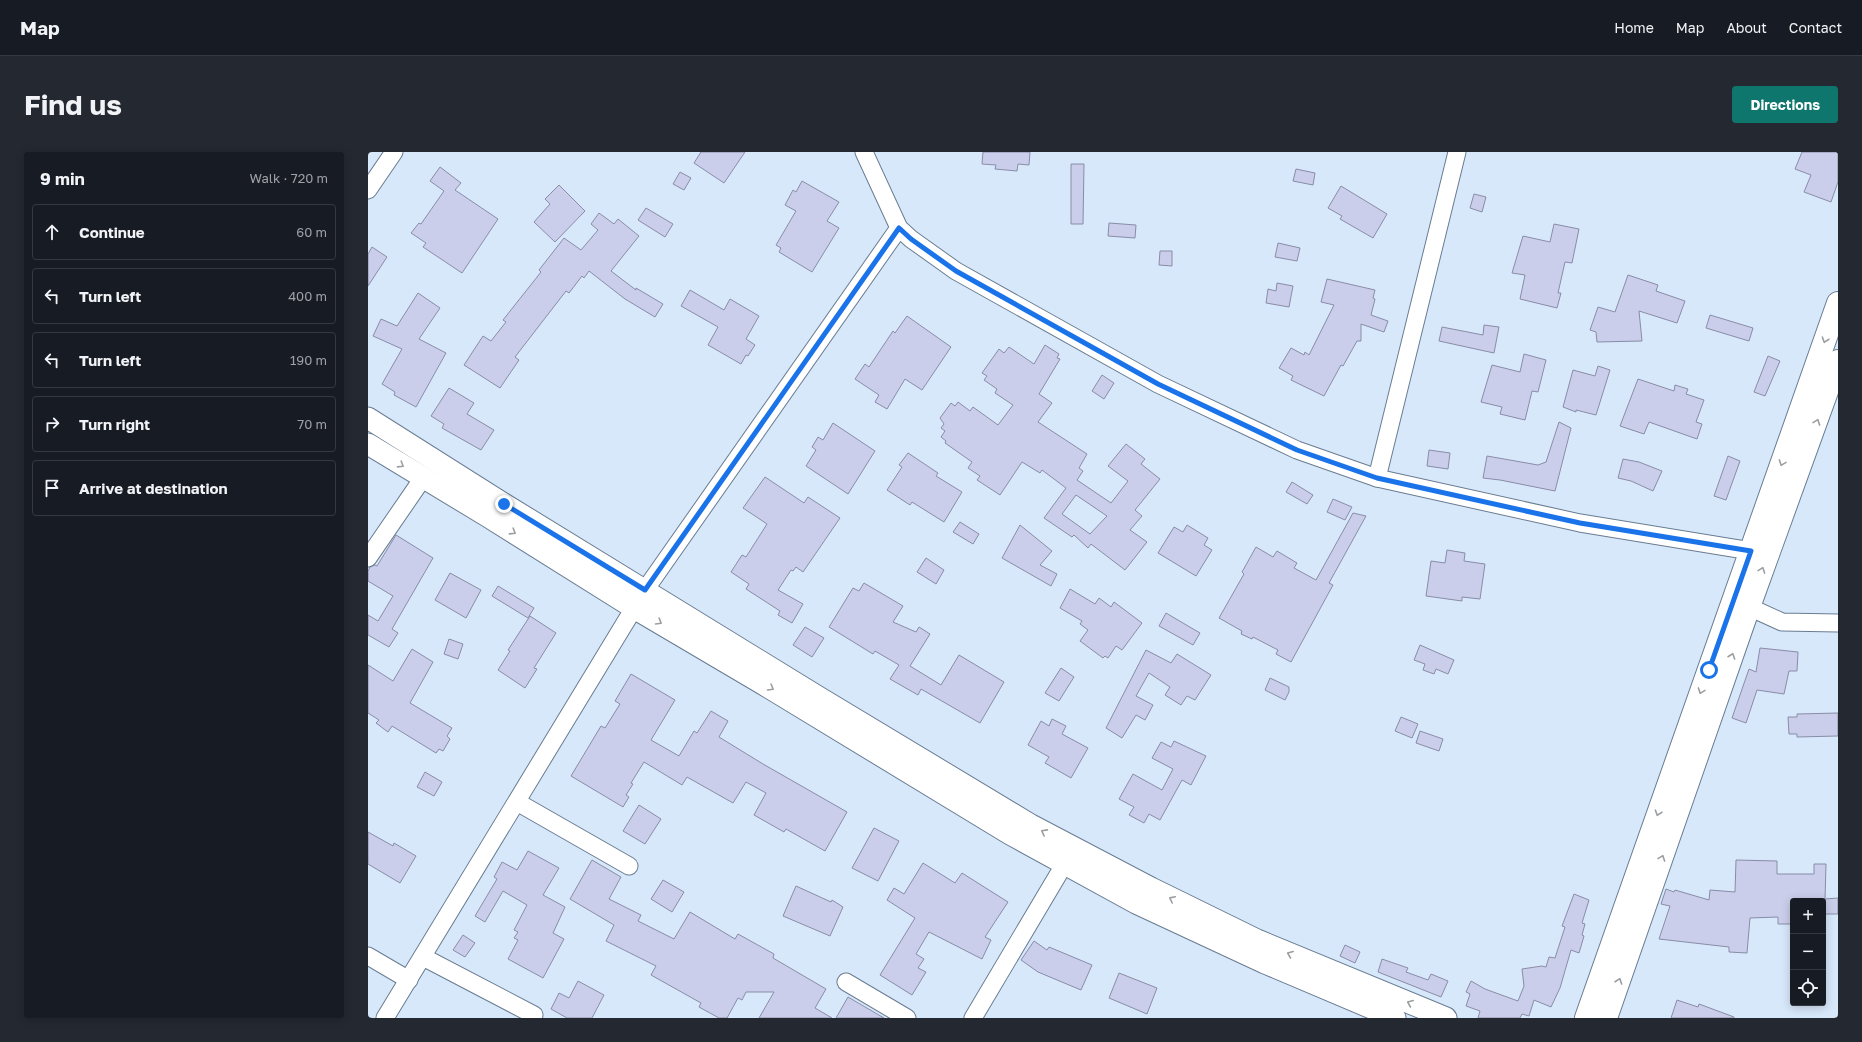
<!DOCTYPE html>
<html lang="en">
<head>
<meta charset="utf-8">
<style>
	:root { --surface:#171b24; --page:#242831; --text:#f1f3f6; --muted:#9ea1a6; --line:#363941; --accent:#0f766e }
	body { margin:0; font-family:"Golos Text",sans-serif; background:var(--page); color:var(--text) }
	.controls { position:absolute; right:12px; bottom:12px; display:grid; overflow:hidden; border-radius:4px; box-shadow:0 2px 10px #0003 }
	.controls button { width:36px; height:36px; display:grid; place-items:center; padding:0; border:0; border-bottom:1px solid var(--line); background:var(--surface); color:var(--text); font:20px sans-serif }
	.stop { position:absolute; width:12px; height:12px; margin:-9px; border:3px solid #1a73e8; border-radius:50%; background:#fff }
	.stop.end { background:#1a73e8; border-color:#fff; box-shadow:0 1px 4px #0008 }
	.list { margin:0; padding:0; list-style:none }
	h2 { display:flex; justify-content:space-between; align-items:center; height:52px; margin:0; padding:0 16px; font-size:17px }
	h2 small { font-size:13px; font-weight:400; color:var(--muted) }
	.list li { display:grid; grid-template-columns:26px 1fr auto; gap:12px; align-items:center; box-sizing:border-box; height:56px; margin:0 8px 8px; padding:0 8px; border:1px solid var(--line); border-radius:4px }
	.list b { display:block; font-size:15px; white-space:nowrap }
	.list em { font-size:13px; font-style:normal; color:var(--muted) }
	.icon { flex:none; width:22px; height:22px; fill:none; stroke:currentColor; stroke-width:2; stroke-linecap:round; stroke-linejoin:round }
	.map { position:relative; flex:none; width:1470px; height:866px; overflow:hidden; border-radius:4px }
	header { display:flex; align-items:center; gap:24px; box-sizing:border-box; height:56px; padding:0 20px; background:var(--surface); border-bottom:1px solid var(--line) }
	header strong { font-size:19px }
	nav { display:flex; gap:22px; margin-inline-start:auto; font-size:14px }
	.intro { display:flex; align-items:center; justify-content:space-between; box-sizing:border-box; height:96px; padding:0 24px }
	h1 { margin:0; font-size:28px }
	.button { padding:10px 18px; border-radius:4px; background:var(--accent); color:#fff; font-size:14px; font-weight:700 }
	main { display:flex; gap:24px; padding:0 24px }
	aside { flex:1; background:var(--surface); border-radius:4px; box-shadow:0 2px 10px #0003 }
	.map>svg:first-child { display:block }
</style>
</head>
<body>
<header>
<strong>Map</strong>
<nav><a>Home</a><a>Map</a><a>About</a><a>Contact</a></nav>
</header>
<div class="intro"><h1>Find us</h1><a class="button">Directions</a></div>
<main>
<aside>
<h2>9 min<small>Walk · 720 m</small></h2>
<ul class="list">
<li><svg class="icon" aria-label="ahead" viewBox="0 0 24 24"><path d="M12 20V5M6 11l6-6 6 6"/></svg><div><b>Continue</b></div><em>60 m</em></li>
<li><svg class="icon" aria-label="left" viewBox="0 0 24 24"><path d="M17 20v-9H6M10 6l-5 5 5 5"/></svg><div><b>Turn left</b></div><em>400 m</em></li>
<li><svg class="icon" aria-label="left" viewBox="0 0 24 24"><path d="M17 20v-9H6M10 6l-5 5 5 5"/></svg><div><b>Turn left</b></div><em>190 m</em></li>
<li><svg class="icon" aria-label="right" viewBox="0 0 24 24"><path d="M7 20v-9h11M14 6l5 5-5 5"/></svg><div><b>Turn right</b></div><em>70 m</em></li>
<li><svg class="icon" aria-label="arrive" viewBox="0 0 24 24"><path d="M6 21V4h12l-3 4 3 4H6"/></svg><div><b>Arrive at destination</b></div></li>
</ul>
</aside>
<div class="map">
<svg width="1470" height="866" viewBox="0 0 1470 866">
	<rect width="100%" height="100%" fill="#d7e8fb"/>
	<!-- building -->
	<g fill="#cbceea" stroke="#898ca7" fill-rule="evenodd">
		<polygon points="333,0 377,0 356,31 326,11"/>
		<polygon points="615,0 662,0 661,13 650,12 649,19 627,17 628,13 614,12"/>
		<polygon points="1434,0 1470,0 1470,30 1463,50 1436,40 1443,23 1427,17"/>
		<polygon points="703,12 716,12 715,72 703,72"/>
		<polygon points="72,15 93,31 87,38 130,67 94,121 55,95 58,91 43,81 51,71 53,72 76,39 62,29"/>
		<polygon points="928,17 947,21 945,33 925,29"/>
		<polygon points="312,20 323,26 316,38 305,32"/>
		<polygon points="434,29 471,50 459,69 471,76 444,120 411,100 413,96 408,93 428,59 417,53 425,38 428,40"/>
		<polygon points="191,33 217,59 187,90 166,70 182,52 177,47"/>
		<polygon points="973,34 1019,62 1005,86 972,67 974,64 960,56"/>
		<polygon points="1106,42 1118,45 1114,60 1102,56"/>
		<polygon points="278,56 305,72 297,85 270,68"/>
		<polygon points="231,61 246,72 250,67 271,84 243,119 268,138 268,136 295,152 287,165 257,147 221,119 216,126 214,124 201,141 198,139 147,205 151,208 132,236 96,213 115,184 123,189 138,170 135,168 173,120 171,118 196,86 213,98 230,78 223,72"/>
		<polygon points="741,71 768,73 767,86 740,84"/>
		<polygon points="1186,72 1211,77 1204,111 1197,110 1190,141 1193,141 1189,156 1152,147 1157,123 1144,121 1155,84 1182,90"/>
		<polygon points="910,91 932,96 929,109 907,105"/>
		<polygon points="4,95 19,105 0,134 0,102"/>
		<polygon points="792,99 804,99 804,114 791,113"/>
		<polygon points="1260,123 1290,133 1288,139 1317,149 1309,171 1271,159 1274,189 1229,190 1228,180 1222,178 1230,155 1247,160"/>
		<polygon points="959,127 1007,138 1005,146 1007,147 1003,163 1020,169 1016,180 993,172 993,189 989,189 975,214 973,213 956,244 923,228 925,224 911,216 923,196 936,203 937,200 941,203 966,153 953,150"/>
		<polygon points="909,131 925,134 921,155 898,151 900,137 908,139"/>
		<polygon points="322,138 356,158 362,147 391,164 378,187 387,193 380,204 378,203 373,212 340,193 350,175 313,154"/>
		<polygon points="50,141 72,156 51,187 78,201 48,255 26,243 27,240 14,232 34,197 5,184 13,167 29,174"/>
		<polygon points="1342,163 1385,176 1381,189 1338,176"/>
		<polygon points="539,164 583,195 554,238 537,227 519,257 507,250 511,243 487,227 497,212 501,215 525,179 527,181"/>
		<polygon points="1116,173 1131,175 1126,201 1071,189 1074,175 1115,183"/>
		<path d="M 677,193 L 691,202 L 689,206 L 692,207 L 671,242 L 684,251 L 670,270 L 719,302 L 711,316 L 715,319 L 709,328 L 743,351 L 760,329 L 740,314 L 758,292 L 777,307 L 773,312 L 792,327 L 767,358 L 774,364 L 762,378 L 779,390 L 757,418 L 723,392 L 720,396 L 706,383 L 704,385 L 676,366 L 698,336 L 674,318 L 672,321 L 654,310 L 632,343 L 609,328 L 612,324 L 600,316 L 604,310 L 577,291 L 578,289 L 573,285 L 577,279 L 573,276 L 576,272 L 572,266 L 583,251 L 587,254 L 590,250 L 602,259 L 605,255 L 630,273 L 645,253 L 627,241 L 629,237 L 616,228 L 619,224 L 614,221 L 631,197 L 636,201 L 641,195 L 666,212 ZM 708,343 L 739,364 L 722,382 L 694,362 Z"/>
		<polygon points="1156,202 1178,208 1170,240 1164,239 1157,268 1132,262 1134,255 1113,250 1124,213 1152,220"/>
		<polygon points="1400,204 1412,209 1397,244 1386,240"/>
		<polygon points="1230,214 1242,218 1228,263 1208,258 1208,260 1195,255 1205,218 1227,224"/>
		<polygon points="734,223 746,231 736,247 724,239"/>
		<polygon points="1270,227 1306,239 1307,233 1320,237 1318,242 1336,248 1328,270 1334,272 1329,287 1281,270 1276,282 1252,274"/>
		<polygon points="81,236 106,251 99,262 126,278 113,298 74,276 76,272 63,264"/>
		<polygon points="1191,270 1203,276 1187,339 1132,328 1115,326 1119,304 1170,313 1178,310"/>
		<polygon points="465,271 507,299 480,342 438,314 448,298 444,295 450,285 455,288"/>
		<polygon points="1061,298 1082,301 1080,317 1059,314"/>
		<polygon points="540,301 570,321 568,324 594,340 576,370 544,350 542,353 519,338 534,315 531,313"/>
		<polygon points="1360,304 1372,309 1358,348 1346,344"/>
		<polygon points="1255,307 1271,310 1294,319 1285,339 1263,329 1250,326"/>
		<polygon points="397,325 436,351 440,345 472,366 435,420 428,415 425,419 423,418 410,438 435,452 424,471 410,463 412,459 378,437 381,432 363,420 374,403 378,405 399,372 375,356"/>
		<polygon points="924,330 945,343 939,352 918,340"/>
		<polygon points="965,347 984,355 977,368 959,360"/>
		<polygon points="985,361 998,364 961,431 965,433 923,510 908,502 910,498 885,485 884,487 873,482 874,479 851,466 876,422 874,420 888,395 905,405 909,399 929,411 926,416 948,428"/>
		<polygon points="592,370 611,382 605,392 585,380"/>
		<polygon points="652,373 684,399 672,413 689,422 683,434 634,406"/>
		<polygon points="819,373 840,386 836,393 844,398 828,424 790,401 806,375 815,380"/>
		<polygon points="28,383 65,406 24,477 30,481 21,495 0,483 0,463 10,469 25,444 0,429 0,419 2,415 7,413 9,414"/>
		<polygon points="1079,398 1097,401 1096,409 1117,412 1112,447 1094,445 1094,449 1058,444 1063,409 1077,411"/>
		<polygon points="558,406 576,418 568,432 549,420"/>
		<polygon points="82,421 113,438 98,466 67,448"/>
		<polygon points="496,431 535,454 525,470 548,480 551,475 562,482 542,514 573,533 591,503 636,530 612,571 553,537 550,543 522,527 531,513 507,499 505,502 461,475 485,436 491,439"/>
		<polygon points="130,434 166,456 160,466 124,444"/>
		<polygon points="702,437 727,452 731,446 743,455 746,450 774,471 754,498 748,494 740,506 737,504 735,506 712,489 720,478 712,472 714,469 692,456"/>
		<polygon points="798,461 832,481 825,493 791,474"/>
		<polygon points="162,464 188,481 166,516 169,517 157,536 130,518 142,499 140,498"/>
		<polygon points="437,475 456,486 444,505 425,493"/>
		<polygon points="81,487 95,492 90,507 76,502"/>
		<polygon points="1052,493 1086,508 1080,522 1068,517 1066,522 1055,518 1057,512 1046,508"/>
		<polygon points="1392,496 1430,500 1429,519 1421,519 1416,542 1389,538 1378,571 1364,566 1381,517 1388,520"/>
		<polygon points="44,497 65,510 42,551 84,576 79,584 82,587 75,599 71,597 68,601 24,574 20,580 8,571 11,568 0,561 0,513 25,529"/>
		<polygon points="778,498 803,511 809,502 843,523 827,548 819,544 813,553 797,543 802,535 781,521 768,544 785,553 777,568 768,563 754,586 738,576"/>
		<polygon points="693,516 706,525 691,549 677,541"/>
		<polygon points="263,522 307,548 283,588 311,604 326,579 329,581 343,559 360,569 351,585 395,612 479,660 457,699 418,677 416,680 386,663 398,641 378,630 365,651 319,625 314,633 276,610 263,631 265,632 258,643 261,645 255,655 203,624 233,574 237,576 252,552 247,549"/>
		<polygon points="902,526 921,535 921,540 917,548 897,538"/>
		<polygon points="1470,561 1470,584 1429,585 1429,582 1421,582 1420,565 1429,565 1429,562"/>
		<polygon points="1033,565 1050,572 1044,586 1027,579"/>
		<polygon points="684,567 698,574 694,582 720,596 703,626 677,611 681,605 660,593 673,569 681,574"/>
		<polygon points="1052,579 1075,587 1071,599 1048,591"/>
		<polygon points="806,589 838,604 823,633 814,628 792,668 781,662 776,671 761,663 766,655 751,647 765,622 794,638 805,617 784,606 793,590 803,595"/>
		<polygon points="57,620 74,630 66,644 49,635"/>
		<polygon points="271,653 293,667 277,692 255,679"/>
		<polygon points="506,676 531,689 510,729 484,716"/>
		<polygon points="0,680 25,694 26,691 48,704 32,731 0,712"/>
		<polygon points="160,699 191,716 175,743 197,755 185,781 196,787 175,826 140,807 150,788 146,786 150,780 146,778 159,753 135,739 117,770 107,764 129,727 126,725 134,710 149,718"/>
		<polygon points="224,708 253,725 241,747 273,763 270,769 306,787 322,760 367,787 370,782 406,802 405,806 458,837 447,856 464,866 391,866 406,840 378,840 374,848 370,846 359,866 351,866 331,855 333,851 283,823 288,814 238,789 246,773 202,747"/>
		<polygon points="1368,708 1409,709 1409,722 1446,722 1446,712 1458,712 1457,747 1470,746 1470,762 1455,762 1455,749 1425,749 1425,772 1410,772 1410,765 1382,766 1379,801 1361,800 1361,795 1291,787 1302,754 1293,752 1298,737 1306,740 1307,738 1341,748 1342,738 1367,740"/>
		<polygon points="555,711 587,731 594,721 640,750 617,785 623,788 614,807 561,780 548,802 556,807 550,816 558,820 544,843 512,823 547,766 519,748 526,736 536,742"/>
		<polygon points="295,728 316,740 304,760 283,747"/>
		<polygon points="428,734 463,750 464,748 475,755 462,784 415,764"/>
		<polygon points="1206,742 1221,748 1214,771 1217,772 1214,783 1216,784 1211,801 1203,798 1192,836 1183,855 1166,848 1161,864 1154,862 1152,866 1110,866 1112,859 1098,854 1102,842 1098,840 1103,829 1117,837 1150,849 1156,834 1154,817 1174,814 1178,815 1181,805 1187,806 1197,775 1194,774"/>
		<polygon points="95,783 107,791 97,805 85,798"/>
		<polygon points="666,789 679,798 681,795 724,813 713,838 670,820 653,808"/>
		<polygon points="977,793 992,800 987,811 972,804"/>
		<polygon points="1014,807 1040,816 1038,820 1060,828 1063,822 1080,829 1073,845 1010,820"/>
		<polygon points="751,821 789,836 779,862 741,846"/>
		<polygon points="210,829 236,843 224,866 199,866 183,857 191,841 201,846"/>
		<polygon points="480,845 516,866 468,866"/>
		<polygon points="1309,848 1330,855 1331,852 1366,865 1366,866 1303,866"/>
	</g>
	<g fill="none" stroke-linecap="round" stroke-linejoin="round">
		<defs>
			<g id="minor">
				<polyline points="496,0 531,76 543,87 588,119 790,232 929,298 1009,326 1212,371 1383,399"/>
				<polyline points="0,38 26,0"/>
				<polyline points="1009,326 1089,0"/>
				<polyline points="0,406 55,326"/>
				<polyline points="1381,455 1414,470 1470,471"/>
				<polyline points="149,650 261,714"/>
				<polyline points="0,804 41,828"/>
				<polyline points="55,805 166,863"/>
				<polyline points="478,830 539,866"/>
				<polyline points="17,866 277,438 531,76"/>
				<polyline points="605,866 703,701"/>
			</g>
			<g id="tertiary">
				<polyline points="0,266 136,352 452,546 663,673 783,736 889,788 1078,866"/>
				<polyline points="0,292 119,364 266,456 395,532 642,682 768,751 897,811 1027,866"/>
			</g>
			<g id="secondary">
				<polyline points="1218,866 1470,151"/>
				<polyline points="1238,866 1381,455 1470,209"/>
			</g>
		</defs>
		<!-- minor casing -->
		<use href="#minor" stroke="#697c91" stroke-width="19"/>
		<!-- tertiary casing -->
		<use href="#tertiary" stroke="#697c91" stroke-width="23"/>
		<!-- secondary casing -->
		<use href="#secondary" stroke="#697c91" stroke-width="24"/>
		<!-- minor -->
		<use href="#minor" stroke="#fff" stroke-width="17"/>
		<!-- tertiary -->
		<use href="#tertiary" stroke="#fff" stroke-width="21"/>
		<!-- secondary -->
		<use href="#secondary" stroke="#fff" stroke-width="22"/>
	</g>
	<!-- one-way arrows -->
	<defs><path id="oneway-chevron" d="M-2-3.5L2.5 0L-2 3.5" fill="none" stroke-width="1.6" stroke-linecap="round" stroke-linejoin="round"/></defs>
	<g stroke="#9b9ea1">
		<use href="#oneway-chevron" transform="translate(1457 188) rotate(109)"/>
		<use href="#oneway-chevron" transform="translate(1449 270) rotate(-70)"/>
		<use href="#oneway-chevron" transform="translate(1414 311) rotate(110)"/>
		<use href="#oneway-chevron" transform="translate(33 313) rotate(32)"/>
		<use href="#oneway-chevron" transform="translate(145 380) rotate(32)"/>
		<use href="#oneway-chevron" transform="translate(1394 418) rotate(-70)"/>
		<use href="#oneway-chevron" transform="translate(291 470) rotate(31)"/>
		<use href="#oneway-chevron" transform="translate(1364 504) rotate(-71)"/>
		<use href="#oneway-chevron" transform="translate(403 536) rotate(31)"/>
		<use href="#oneway-chevron" transform="translate(1333 539) rotate(110)"/>
		<use href="#oneway-chevron" transform="translate(1290 661) rotate(109)"/>
		<use href="#oneway-chevron" transform="translate(676 680) rotate(-152)"/>
		<use href="#oneway-chevron" transform="translate(1294 706) rotate(-70)"/>
		<use href="#oneway-chevron" transform="translate(804 747) rotate(-154)"/>
		<use href="#oneway-chevron" transform="translate(922 802) rotate(-158)"/>
		<use href="#oneway-chevron" transform="translate(1251 829) rotate(-71)"/>
		<use href="#oneway-chevron" transform="translate(1042 851) rotate(-157)"/>
	</g>
	<g fill="none" stroke-linecap="round" stroke-linejoin="round">
		<!-- route -->
		<polyline stroke="#1a73e8" stroke-width="5" points="136,352 277,438 531,76 543,87 588,119 790,232 929,298 1009,326 1212,371 1383,399 1341,518"/>
	</g>
</svg>
<div class="controls">
<button>+</button>
<button>−</button>
<button><svg class="icon" aria-label="locate" viewBox="0 0 24 24"><circle cx="12" cy="12" r="6"/><path d="M12 2v4M12 18v4M2 12h4M18 12h4"/></svg></button>
</div>
<div class="stop" style="left:1341px;top:518px"></div>
<div class="stop end" style="left:136px;top:352px"></div>
</div>
</main>
</body>
</html>
